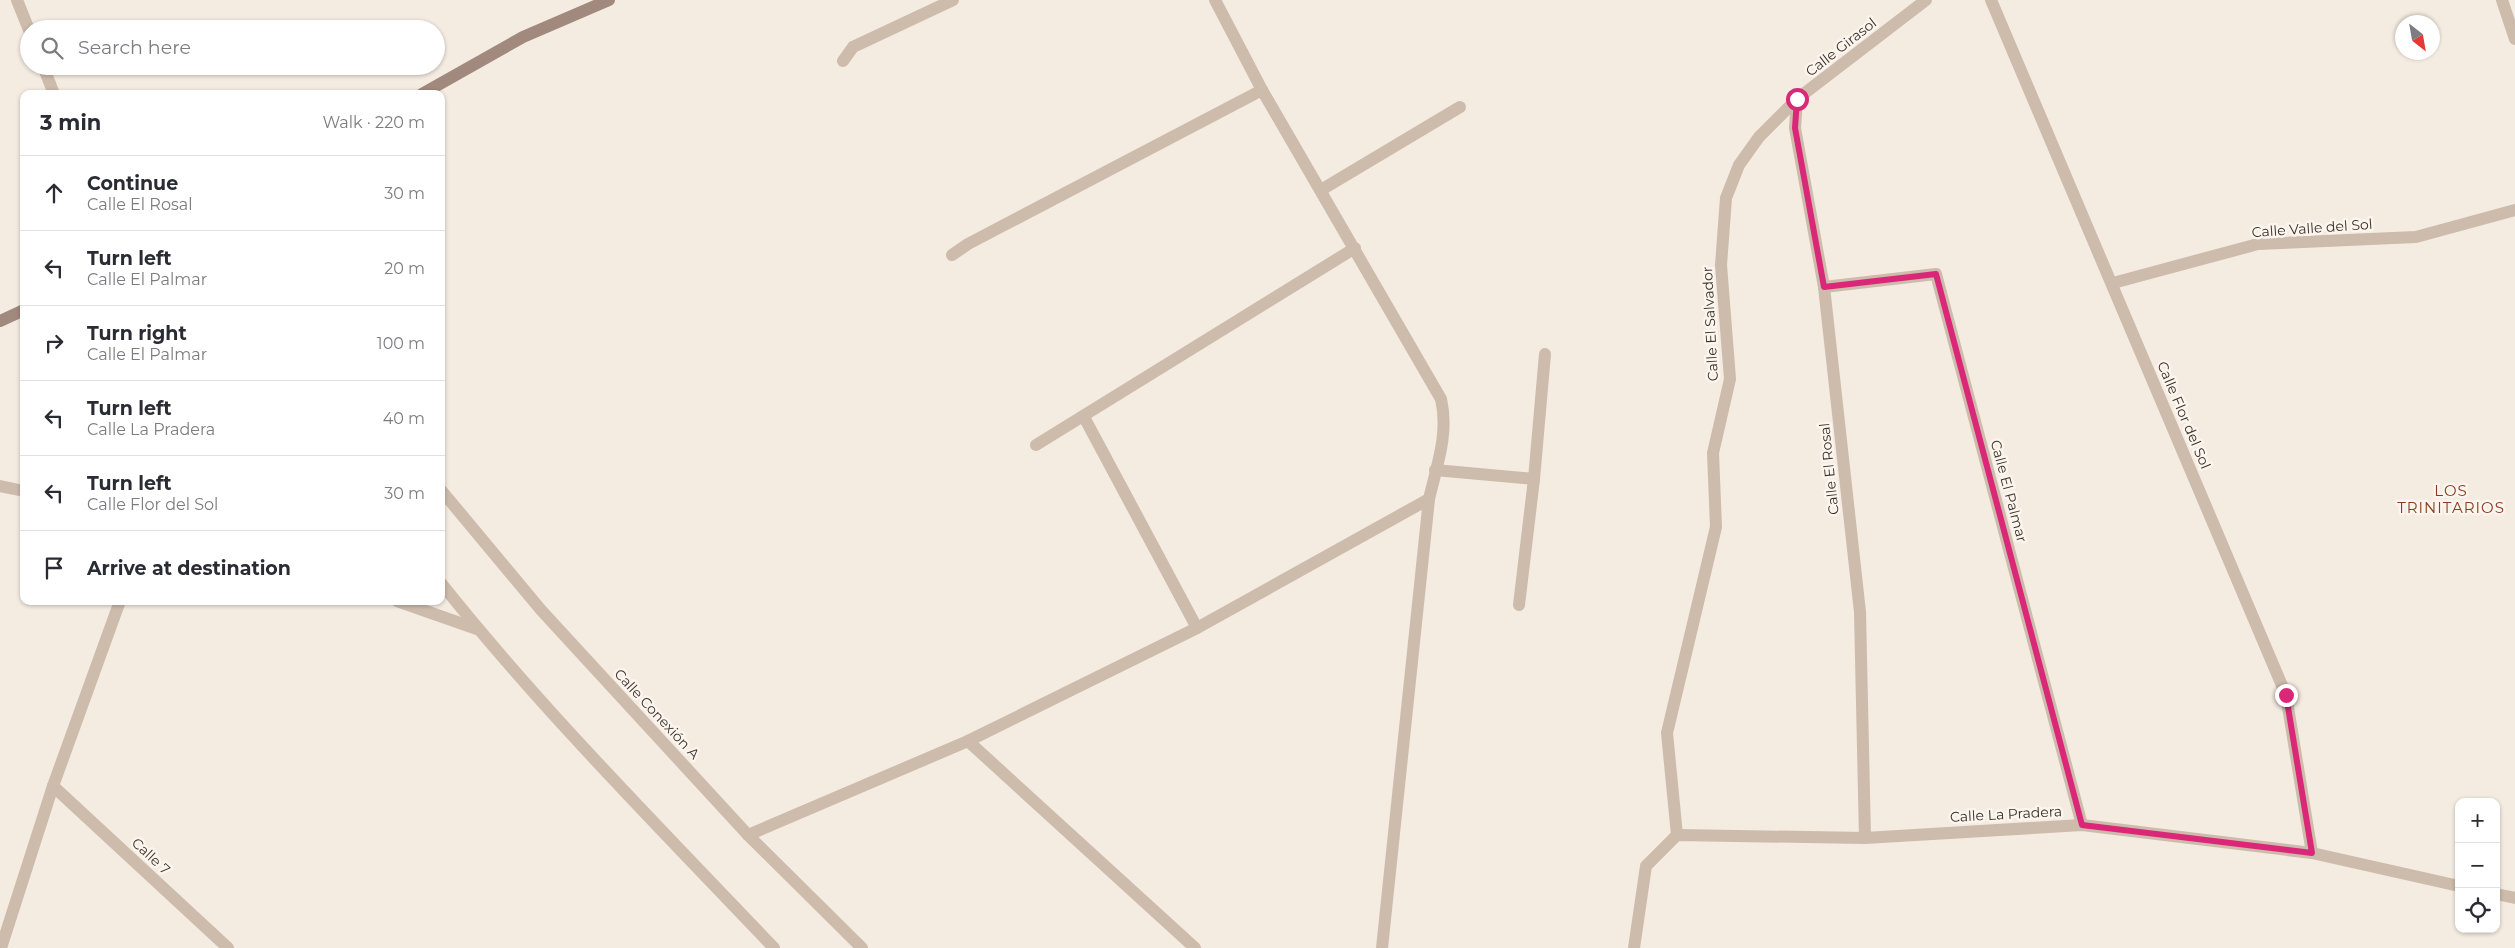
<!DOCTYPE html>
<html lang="en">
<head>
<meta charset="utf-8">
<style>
	:root { --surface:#fff; --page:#f2f2f3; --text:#2b2b33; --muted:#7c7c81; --line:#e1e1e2 }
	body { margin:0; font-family:Montserrat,sans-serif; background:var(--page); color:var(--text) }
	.controls { position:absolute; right:15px; bottom:15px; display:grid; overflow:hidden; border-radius:10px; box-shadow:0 1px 4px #0004 }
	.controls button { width:45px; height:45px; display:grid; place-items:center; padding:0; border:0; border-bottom:1px solid var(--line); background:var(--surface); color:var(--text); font:25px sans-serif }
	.compass { position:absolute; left:2395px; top:15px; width:45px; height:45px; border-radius:50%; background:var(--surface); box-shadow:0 1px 4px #0004; rotate:149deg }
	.stop { position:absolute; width:15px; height:15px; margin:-11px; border:4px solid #db2777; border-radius:50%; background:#fff }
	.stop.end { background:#db2777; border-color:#fff; box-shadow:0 1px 5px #0008 }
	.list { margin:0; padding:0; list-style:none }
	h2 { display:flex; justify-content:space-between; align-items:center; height:65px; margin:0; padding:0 20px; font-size:21px }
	h2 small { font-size:16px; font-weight:400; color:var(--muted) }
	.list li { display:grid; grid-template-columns:32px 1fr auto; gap:15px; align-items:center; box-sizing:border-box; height:75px; padding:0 20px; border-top:1px solid var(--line) }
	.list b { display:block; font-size:19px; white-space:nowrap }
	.list p { margin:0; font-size:16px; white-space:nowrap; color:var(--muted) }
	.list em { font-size:16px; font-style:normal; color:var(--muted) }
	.icon { flex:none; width:28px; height:28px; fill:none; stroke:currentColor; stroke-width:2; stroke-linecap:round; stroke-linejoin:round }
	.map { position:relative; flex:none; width:2515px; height:948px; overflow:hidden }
	.search { position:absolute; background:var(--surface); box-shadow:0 1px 4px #0004; left:20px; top:20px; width:425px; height:55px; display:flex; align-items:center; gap:12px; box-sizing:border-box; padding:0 18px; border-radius:28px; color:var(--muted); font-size:19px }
	.panel { position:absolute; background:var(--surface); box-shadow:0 1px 4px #0004; left:20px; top:90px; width:425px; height:515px; border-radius:10px }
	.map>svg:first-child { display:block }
</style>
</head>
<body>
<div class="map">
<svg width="2515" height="948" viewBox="0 0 2515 948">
	<rect width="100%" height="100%" fill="#f4ebe1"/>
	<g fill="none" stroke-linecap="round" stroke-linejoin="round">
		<!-- service -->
		<g stroke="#cdbbac" stroke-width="12">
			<path d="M 1215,0 L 1262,90 L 1441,399 C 1449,433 1437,465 1429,499 L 1382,948"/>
			<polyline points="843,61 853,47 953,0"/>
			<polyline points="1321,190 1460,107"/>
			<polyline points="952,255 968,244 1262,90"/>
			<polyline points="1084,417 1197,628"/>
			<polyline points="1036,445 1355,248"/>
			<polyline points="1435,470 1534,479 1519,605"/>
			<polyline points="1534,479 1545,354"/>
			<polyline points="968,741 1195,948"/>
			<polyline points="748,835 968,741 1197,628 1429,499"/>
		</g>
		<!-- minor -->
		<g stroke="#cdbbac" stroke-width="12">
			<polyline points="17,0 29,30"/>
			<polyline points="1991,0 2286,695 2312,853"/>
			<polyline points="2502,0 2515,39"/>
			<polyline points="43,66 54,94"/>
			<polyline points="1797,99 1795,128 1824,287 1860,612 1865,838"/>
			<polyline points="2113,283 2258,244 2416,237 2515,210"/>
			<polyline points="1824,287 1936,274 2082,825"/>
			<polyline points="0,486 24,491"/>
			<polyline points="441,490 541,610 748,835 862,948"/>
			<path d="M 441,583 C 543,711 661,829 774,948"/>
			<polyline points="397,601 477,629"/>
			<polyline points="53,786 228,948"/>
			<polyline points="1677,835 1667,733 1716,527 1713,453 1730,379 1721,265 1726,198 1739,165 1759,137 1797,99 1926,0"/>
			<polyline points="2496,894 2515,898"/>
			<polyline points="1,948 53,786 120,601"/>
			<polyline points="1634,948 1646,866 1677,835 1865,838 2082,825 2312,853 2459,886"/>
		</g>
		<!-- secondary -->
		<g stroke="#a18a7d" stroke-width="12">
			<polyline points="422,94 523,37 609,0"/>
			<polyline points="0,321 24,310"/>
		</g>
	</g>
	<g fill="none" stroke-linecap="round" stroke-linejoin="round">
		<!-- route -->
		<polyline stroke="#db2777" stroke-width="6" points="1797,99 1795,128 1824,287 1936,274 2082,825 2312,853 2286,695"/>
	</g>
	<g text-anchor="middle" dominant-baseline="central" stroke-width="5" stroke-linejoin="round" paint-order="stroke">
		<!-- street labels -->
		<g font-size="14" fill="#3b302b" stroke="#fbf5ee">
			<text transform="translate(1841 47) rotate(-38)">Calle Girasol</text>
			<text transform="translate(2312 228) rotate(-4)">Calle Valle del Sol</text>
			<text transform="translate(1710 324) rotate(-93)">Calle El Salvador</text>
			<text transform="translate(2184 415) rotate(67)">Calle Flor del Sol</text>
			<text transform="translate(1829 469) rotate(-96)">Calle El Rosal</text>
			<text transform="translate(2009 491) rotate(75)">Calle El Palmar</text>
			<text transform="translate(657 714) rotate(47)">Calle Conexión A</text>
			<text transform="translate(2006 814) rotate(-3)">Calle La Pradera</text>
			<text transform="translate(151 856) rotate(43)">Calle 7</text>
		</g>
		<!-- neighbourhood labels -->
		<g font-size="15" letter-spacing="1" fill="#8c3b22" stroke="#fbf5ee">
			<text x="2451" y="490">LOS<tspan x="2451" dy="17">TRINITARIOS</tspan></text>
		</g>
	</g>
</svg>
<div class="controls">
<button>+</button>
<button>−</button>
<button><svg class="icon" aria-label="locate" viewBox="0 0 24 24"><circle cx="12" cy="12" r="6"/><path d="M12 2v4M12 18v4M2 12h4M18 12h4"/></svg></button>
</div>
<svg class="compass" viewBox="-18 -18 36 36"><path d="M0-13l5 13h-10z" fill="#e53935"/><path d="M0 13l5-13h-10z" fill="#7c7c81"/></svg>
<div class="stop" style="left:1797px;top:99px"></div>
<div class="stop end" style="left:2286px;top:695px"></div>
<div class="search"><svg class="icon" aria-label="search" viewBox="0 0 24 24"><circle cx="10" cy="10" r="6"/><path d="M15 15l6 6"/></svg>Search here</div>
<section class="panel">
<h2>3 min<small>Walk · 220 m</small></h2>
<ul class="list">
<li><svg class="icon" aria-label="ahead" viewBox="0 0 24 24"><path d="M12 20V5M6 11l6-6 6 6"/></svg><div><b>Continue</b><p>Calle El Rosal</p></div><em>30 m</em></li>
<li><svg class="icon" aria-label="left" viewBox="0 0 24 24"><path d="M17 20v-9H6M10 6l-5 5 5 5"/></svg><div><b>Turn left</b><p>Calle El Palmar</p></div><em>20 m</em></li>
<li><svg class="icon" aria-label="right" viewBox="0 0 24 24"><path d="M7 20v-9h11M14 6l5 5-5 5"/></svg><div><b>Turn right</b><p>Calle El Palmar</p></div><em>100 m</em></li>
<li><svg class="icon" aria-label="left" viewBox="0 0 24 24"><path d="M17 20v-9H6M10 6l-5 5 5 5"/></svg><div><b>Turn left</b><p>Calle La Pradera</p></div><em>40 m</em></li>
<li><svg class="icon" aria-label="left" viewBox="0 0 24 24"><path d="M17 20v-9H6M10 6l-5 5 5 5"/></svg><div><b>Turn left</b><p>Calle Flor del Sol</p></div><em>30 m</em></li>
<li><svg class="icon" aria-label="arrive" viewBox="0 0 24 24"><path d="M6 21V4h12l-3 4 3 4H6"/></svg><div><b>Arrive at destination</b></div></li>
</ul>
</section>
</div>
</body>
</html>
